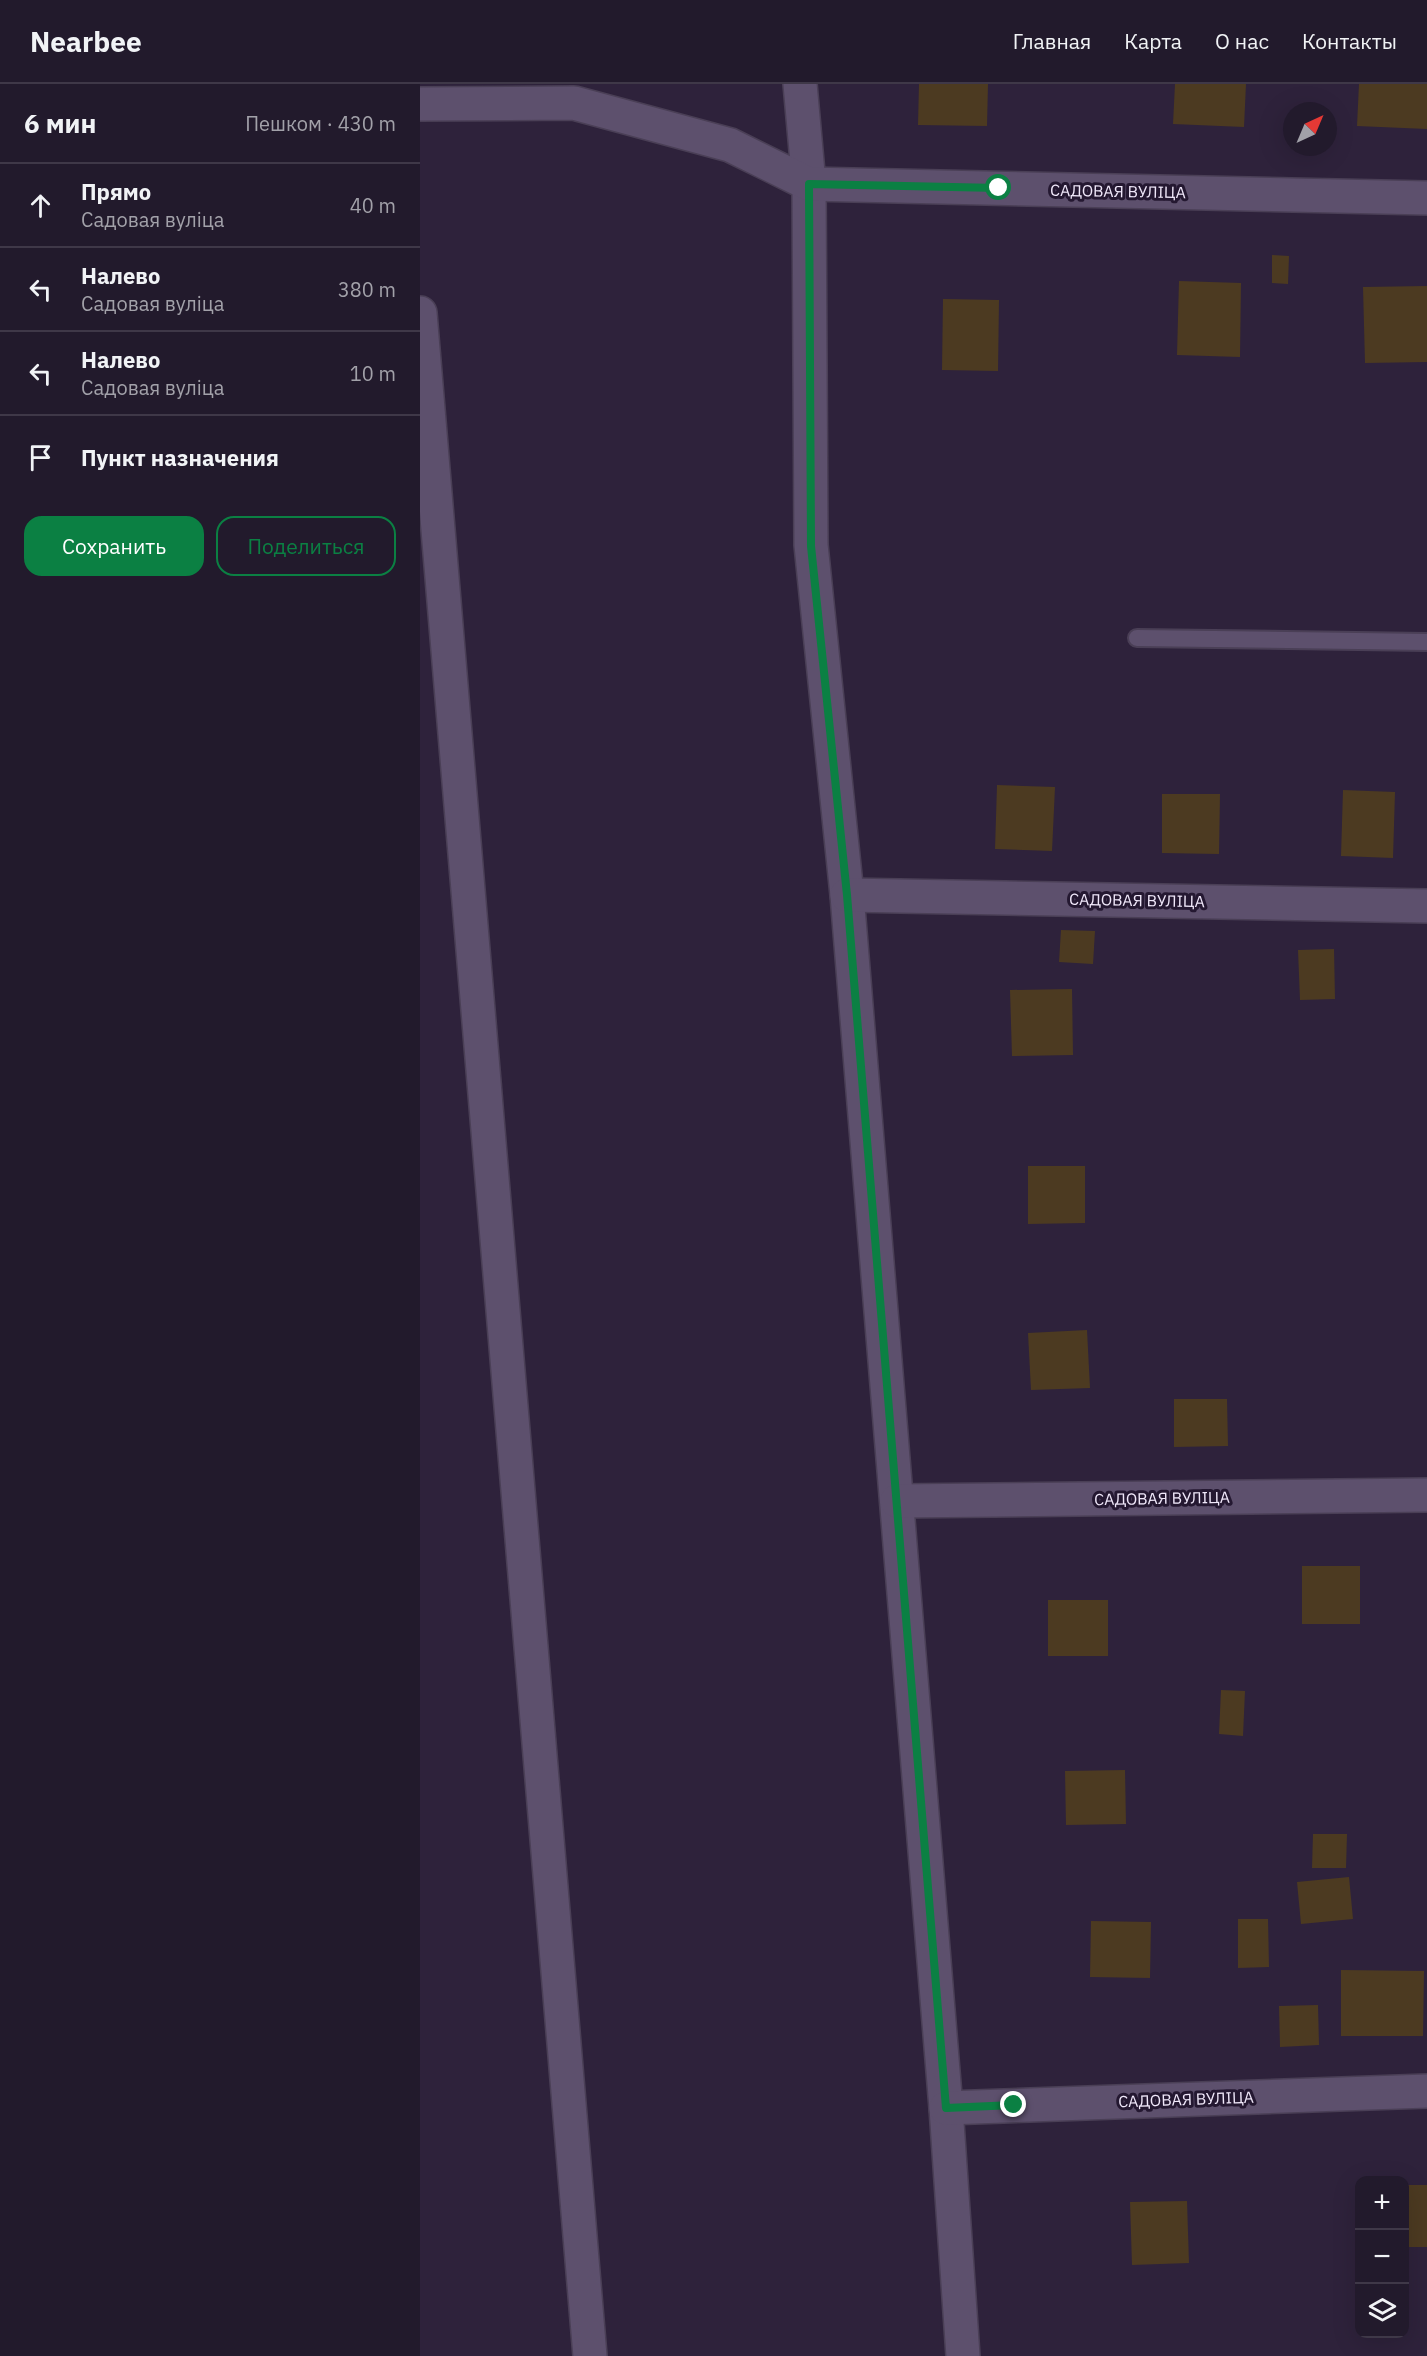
<!DOCTYPE html>
<html lang="ru">
<head>
<meta charset="utf-8">
<style>
	:root { --surface:#221a2c; --page:#2a2334; --text:#f1f3f6; --muted:#a2a1a9; --line:#3f3848; --accent:#0b8043 }
	body { margin:0; font-family:"IBM Plex Sans",sans-serif; background:var(--page); color:var(--text) }
	.controls { position:absolute; right:18px; bottom:18px; display:grid; overflow:hidden; border-radius:12px; box-shadow:0 6px 24px #0002 }
	.controls button { width:54px; height:54px; display:grid; place-items:center; padding:0; border:0; border-bottom:2px solid var(--line); background:var(--surface); color:var(--text); font:30px sans-serif }
	.compass { position:absolute; left:863px; top:18px; width:54px; height:54px; border-radius:50%; background:var(--surface); box-shadow:0 6px 24px #0002; rotate:44deg }
	.stop { position:absolute; width:18px; height:18px; margin:-14px; border:4px solid #0b8043; border-radius:50%; background:#fff }
	.stop.end { background:#0b8043; border-color:#fff; box-shadow:0 2px 6px #0008 }
	.list { margin:0; padding:0; list-style:none }
	h2 { display:flex; justify-content:space-between; align-items:center; height:78px; margin:0; padding:0 24px; font-size:26px }
	h2 small { font-size:20px; font-weight:400; color:var(--muted) }
	.list li { display:grid; grid-template-columns:39px 1fr auto; gap:18px; align-items:center; box-sizing:border-box; height:84px; padding:0 24px; border-top:2px solid var(--line) }
	.list b { display:block; font-size:22px; white-space:nowrap }
	.list p { margin:0; font-size:20px; white-space:nowrap; color:var(--muted) }
	.list em { font-size:20px; font-style:normal; color:var(--muted) }
	.actions { display:flex; gap:12px; padding:18px 24px }
	.actions a { flex:1; padding:14px 0; border:2px solid var(--accent); border-radius:18px; text-align:center; font-size:21px; color:var(--accent) }
	.actions .main { background:var(--accent); color:#fff }
	.icon { flex:none; width:33px; height:33px; fill:none; stroke:currentColor; stroke-width:2; stroke-linecap:round; stroke-linejoin:round }
	.map { position:relative; flex:none; width:1007px; height:2272px; overflow:hidden }
	header { display:flex; align-items:center; gap:36px; box-sizing:border-box; height:84px; padding:0 30px; background:var(--surface); border-bottom:2px solid var(--line) }
	header strong { font-size:28px }
	nav { display:flex; gap:33px; margin-inline-start:auto; font-size:21px }
	main { display:flex }
	aside { flex:1; background:var(--surface) }
	.map>svg:first-child { display:block }
</style>
</head>
<body>
<header>
<strong>Nearbee</strong>
<nav><a>Главная</a><a>Карта</a><a>О нас</a><a>Контакты</a></nav>
</header>
<main>
<aside>
<h2>6 мин<small>Пешком · 430 m</small></h2>
<ul class="list">
<li><svg class="icon" aria-label="ahead" viewBox="0 0 24 24"><path d="M12 20V5M6 11l6-6 6 6"/></svg><div><b>Прямо</b><p>Садовая вуліца</p></div><em>40 m</em></li>
<li><svg class="icon" aria-label="left" viewBox="0 0 24 24"><path d="M17 20v-9H6M10 6l-5 5 5 5"/></svg><div><b>Налево</b><p>Садовая вуліца</p></div><em>380 m</em></li>
<li><svg class="icon" aria-label="left" viewBox="0 0 24 24"><path d="M17 20v-9H6M10 6l-5 5 5 5"/></svg><div><b>Налево</b><p>Садовая вуліца</p></div><em>10 m</em></li>
<li><svg class="icon" aria-label="arrive" viewBox="0 0 24 24"><path d="M6 21V4h12l-3 4 3 4H6"/></svg><div><b>Пункт назначения</b></div></li>
</ul>
<div class="actions"><a class="main">Сохранить</a><a>Поделиться</a></div>
</aside>
<div class="map">
<svg width="1007" height="2272" viewBox="0 0 1007 2272">
	<rect width="100%" height="100%" fill="#2e223b"/>
	<!-- building -->
	<g fill="#4c3a21">
		<polygon points="499,0 568,0 567,42 498,41"/>
		<polygon points="755,0 826,0 824,43 753,40"/>
		<polygon points="939,0 1007,0 1007,45 937,42"/>
		<polygon points="852,171 869,172 868,200 852,199"/>
		<polygon points="759,197 821,199 820,273 757,271"/>
		<polygon points="1007,202 1007,278 945,279 943,203"/>
		<polygon points="523,215 579,216 578,287 522,286"/>
		<polygon points="577,701 635,703 632,767 575,765"/>
		<polygon points="923,706 975,708 973,774 921,772"/>
		<polygon points="742,710 800,710 799,770 742,769"/>
		<polygon points="641,846 675,847 673,880 639,878"/>
		<polygon points="914,865 915,915 880,916 878,866"/>
		<polygon points="652,905 653,971 592,972 590,906"/>
		<polygon points="608,1082 665,1082 665,1139 608,1140"/>
		<polygon points="667,1246 670,1304 611,1306 608,1249"/>
		<polygon points="754,1315 807,1315 808,1362 754,1363"/>
		<rect x="882" y="1482" width="58" height="58"/>
		<rect x="628" y="1516" width="60" height="56"/>
		<polygon points="801,1606 825,1607 823,1652 799,1650"/>
		<polygon points="705,1686 706,1740 646,1741 645,1687"/>
		<polygon points="893,1750 927,1750 926,1784 892,1784"/>
		<polygon points="929,1793 933,1835 881,1840 877,1798"/>
		<polygon points="818,1835 848,1835 849,1883 818,1884"/>
		<polygon points="671,1837 731,1838 730,1894 670,1893"/>
		<polygon points="921,1886 1004,1887 1003,1952 921,1952"/>
		<polygon points="898,1921 899,1961 860,1963 859,1922"/>
		<rect x="984" y="2101" width="23" height="62"/>
		<polygon points="767,2117 769,2179 712,2181 710,2118"/>
	</g>
	<g fill="none" stroke-linecap="round" stroke-linejoin="round">
		<defs>
			<polyline id="lane" points="717,554 1007,558"/>
			<g id="street">
				<polyline points="380,0 389,100 391,461 427,811 526,2024 543,2272"/>
				<polyline points="0,20 154,19 310,61 389,100 1007,114"/>
				<polyline points="427,811 1007,822"/>
				<polyline points="477,1417 1007,1411"/>
				<polyline points="526,2024 1007,2007"/>
			</g>
			<polyline id="secondary" points="0,229 170,2272"/>
		</defs>
		<!-- lane casing -->
		<use href="#lane" stroke="#4a3f56" stroke-width="20"/>
		<!-- street casing -->
		<use href="#street" stroke="#4a3f56" stroke-width="36"/>
		<!-- secondary casing -->
		<use href="#secondary" stroke="#4a3f56" stroke-width="36"/>
		<!-- lane -->
		<use href="#lane" stroke="#5d506d" stroke-width="16"/>
		<!-- street -->
		<use href="#street" stroke="#5d506d" stroke-width="33"/>
		<!-- secondary -->
		<use href="#secondary" stroke="#5d506d" stroke-width="33"/>
	</g>
	<g fill="none" stroke-linecap="round" stroke-linejoin="round">
		<!-- route -->
		<polyline stroke="#0b8043" stroke-width="8" points="579,104 389,100 391,462 427,811 526,2024 594,2021"/>
	</g>
	<g text-anchor="middle" dominant-baseline="central" stroke-width="6" stroke-linejoin="round" paint-order="stroke">
		<!-- street labels -->
		<g font-size="16" fill="#f0e8fa" stroke="#241831">
			<text transform="translate(698 107) rotate(1)">САДОВАЯ ВУЛІЦА</text>
			<text transform="translate(717 816) rotate(1)">САДОВАЯ ВУЛІЦА</text>
			<text transform="translate(742 1414) rotate(-1)">САДОВАЯ ВУЛІЦА</text>
			<text transform="translate(766 2015) rotate(-2)">САДОВАЯ ВУЛІЦА</text>
		</g>
	</g>
</svg>
<div class="controls">
<button>+</button>
<button>−</button>
<button><svg class="icon" aria-label="layers" viewBox="0 0 24 24"><path d="M12 4l9 5-9 5-9-5zM3 14l9 5 9-5"/></svg></button>
</div>
<svg class="compass" viewBox="-18 -18 36 36"><path d="M0-13l5 13h-10z" fill="#e53935"/><path d="M0 13l5-13h-10z" fill="#a2a1a9"/></svg>
<div class="stop" style="left:579px;top:104px"></div>
<div class="stop end" style="left:594px;top:2021px"></div>
</div>
</main>
</body>
</html>
